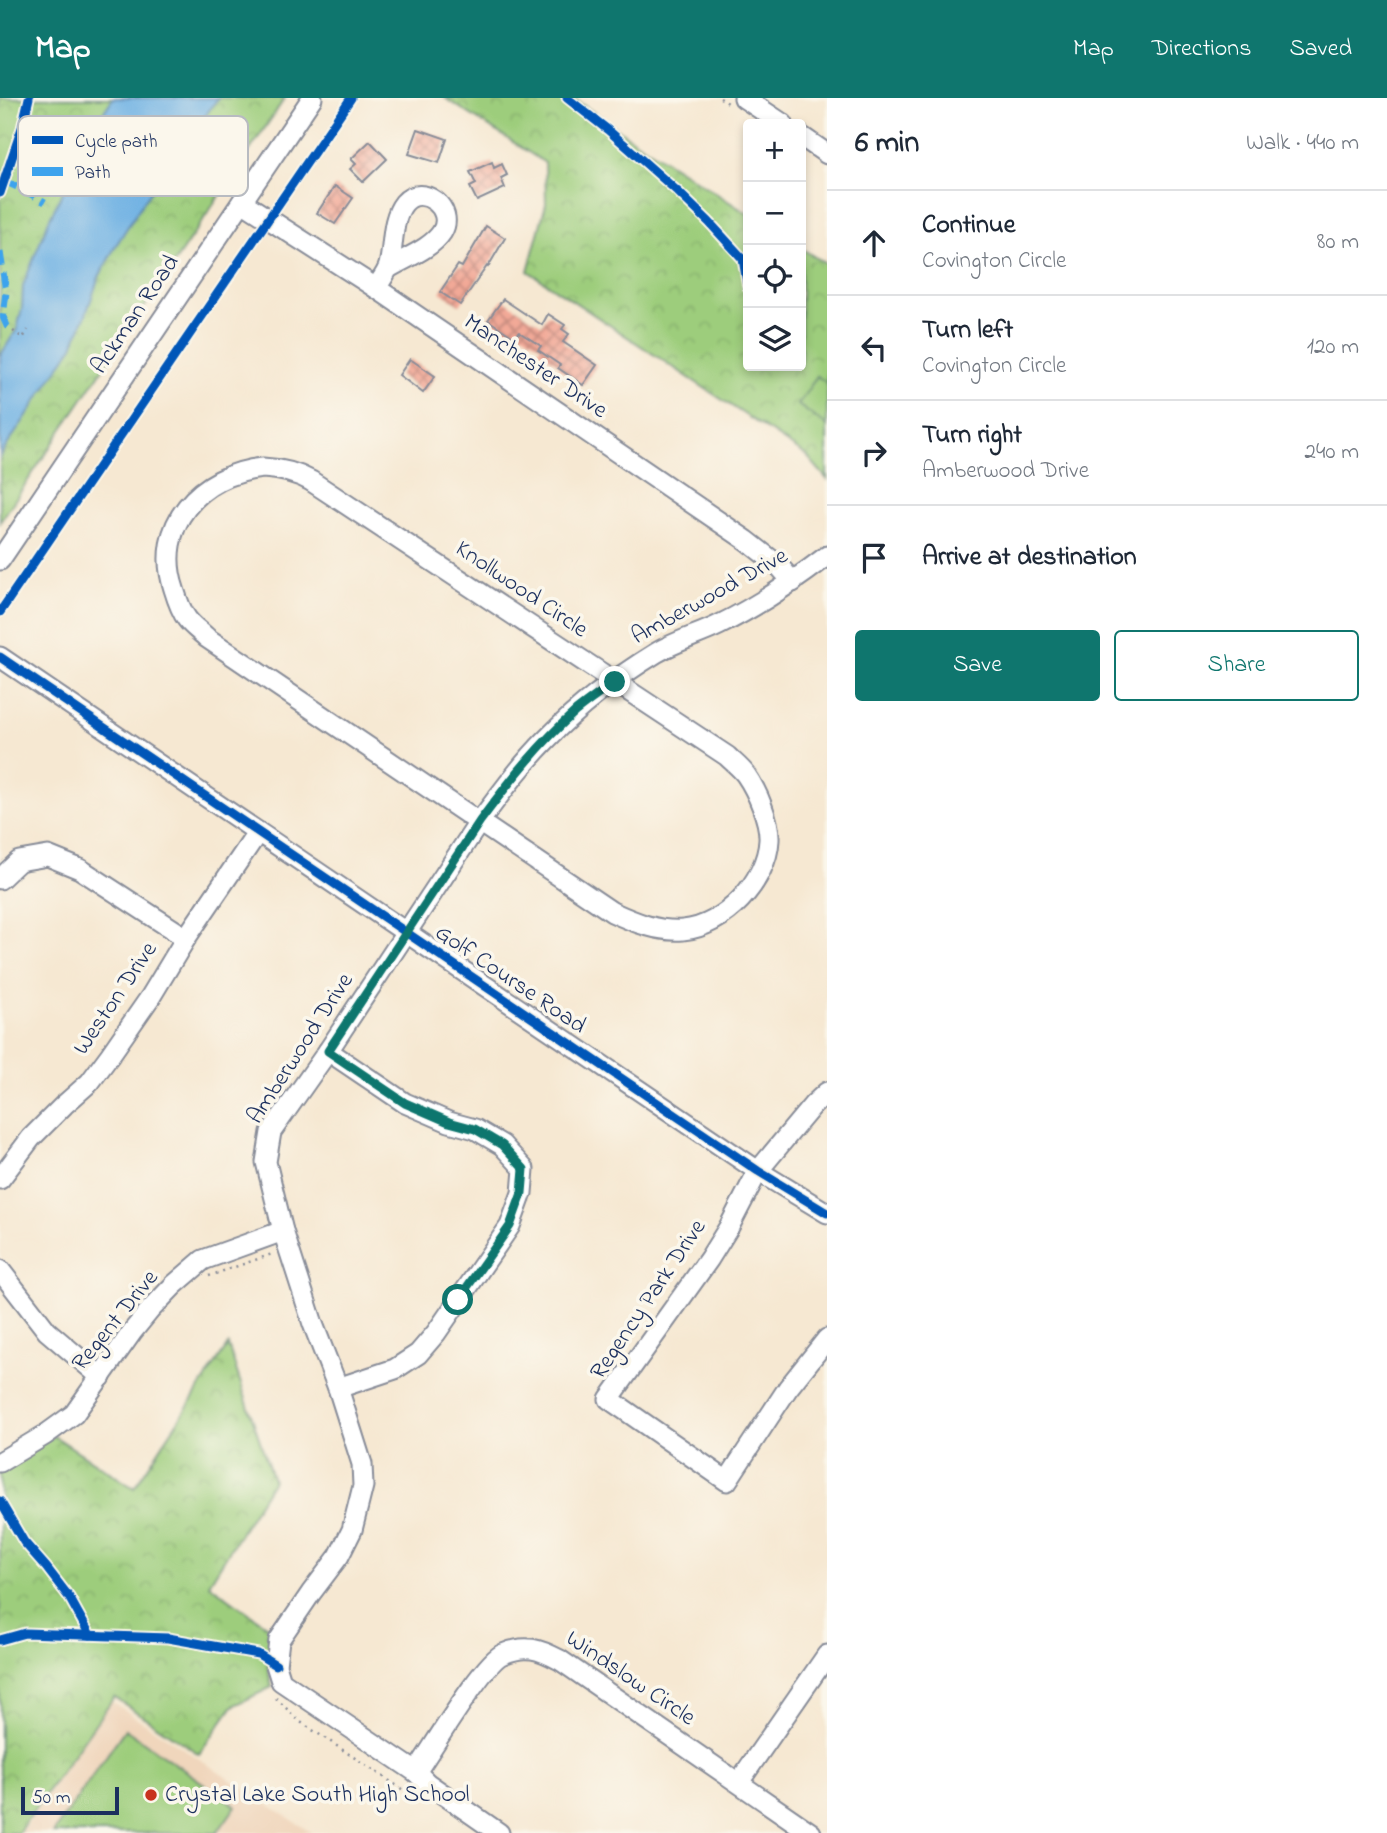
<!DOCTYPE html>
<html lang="en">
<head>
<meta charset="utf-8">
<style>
	:root { --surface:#fff; --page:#f2f2f3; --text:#1f2937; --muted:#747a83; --line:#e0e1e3; --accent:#0f766e }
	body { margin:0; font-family:"Indie Flower",sans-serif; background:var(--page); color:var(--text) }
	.controls { position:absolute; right:21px; top:21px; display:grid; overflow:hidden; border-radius:7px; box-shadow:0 4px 10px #0003 }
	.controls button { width:63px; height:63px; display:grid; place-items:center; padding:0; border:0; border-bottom:2px solid var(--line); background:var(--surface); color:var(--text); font:35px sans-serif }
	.scale { position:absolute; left:21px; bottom:18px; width:98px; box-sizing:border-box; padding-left:7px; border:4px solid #1b2f5e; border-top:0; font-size:19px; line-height:24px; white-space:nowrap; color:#1b2f5e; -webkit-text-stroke:5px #fbf7ec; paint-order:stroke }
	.stop { position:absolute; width:21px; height:21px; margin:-16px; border:5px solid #0f766e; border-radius:50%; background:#fff }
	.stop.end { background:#0f766e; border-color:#fff; box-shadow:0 2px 7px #0008 }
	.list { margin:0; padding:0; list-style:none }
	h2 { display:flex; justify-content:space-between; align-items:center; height:91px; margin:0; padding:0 28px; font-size:30px }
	h2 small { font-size:23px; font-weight:400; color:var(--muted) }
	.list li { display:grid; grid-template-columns:46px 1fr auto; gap:21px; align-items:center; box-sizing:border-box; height:105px; padding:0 28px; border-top:2px solid var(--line) }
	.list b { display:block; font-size:26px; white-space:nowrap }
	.list p { margin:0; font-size:23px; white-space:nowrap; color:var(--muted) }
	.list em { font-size:23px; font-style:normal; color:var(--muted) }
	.actions { display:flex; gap:14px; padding:21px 28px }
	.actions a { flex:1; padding:16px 0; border:2px solid var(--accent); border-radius:7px; text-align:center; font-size:24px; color:var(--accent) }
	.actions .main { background:var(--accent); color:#fff }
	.icon { flex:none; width:38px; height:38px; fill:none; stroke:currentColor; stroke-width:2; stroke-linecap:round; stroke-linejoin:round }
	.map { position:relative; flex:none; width:827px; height:1735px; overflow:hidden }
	header { display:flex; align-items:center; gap:42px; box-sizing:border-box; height:98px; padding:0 35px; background:var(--accent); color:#fff }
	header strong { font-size:33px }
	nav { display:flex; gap:38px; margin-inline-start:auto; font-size:24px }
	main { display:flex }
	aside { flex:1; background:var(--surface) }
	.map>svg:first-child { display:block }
</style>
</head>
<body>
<header>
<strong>Map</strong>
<nav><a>Map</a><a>Directions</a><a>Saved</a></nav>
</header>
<main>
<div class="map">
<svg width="827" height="1735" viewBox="0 0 827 1735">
	<defs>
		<pattern id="park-crowns" width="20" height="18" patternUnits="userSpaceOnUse" patternTransform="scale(1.75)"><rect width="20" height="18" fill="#9dcd7c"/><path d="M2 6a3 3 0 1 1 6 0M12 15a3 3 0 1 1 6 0" fill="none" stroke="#87b06e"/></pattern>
		<pattern id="building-cross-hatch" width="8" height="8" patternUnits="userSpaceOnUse" patternTransform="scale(1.75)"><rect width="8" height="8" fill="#f2a997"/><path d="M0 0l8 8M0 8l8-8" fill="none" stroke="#c38a7e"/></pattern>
	</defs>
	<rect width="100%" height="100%" fill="#fbf7ec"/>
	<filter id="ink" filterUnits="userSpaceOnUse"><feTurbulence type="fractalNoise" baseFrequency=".0143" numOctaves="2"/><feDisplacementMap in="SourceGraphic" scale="14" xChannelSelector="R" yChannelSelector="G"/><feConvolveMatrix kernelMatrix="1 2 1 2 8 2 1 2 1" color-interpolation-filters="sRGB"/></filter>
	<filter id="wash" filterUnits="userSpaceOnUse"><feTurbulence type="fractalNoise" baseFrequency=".00686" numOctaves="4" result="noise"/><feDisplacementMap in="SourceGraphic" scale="28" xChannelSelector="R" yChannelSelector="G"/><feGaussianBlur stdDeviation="1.57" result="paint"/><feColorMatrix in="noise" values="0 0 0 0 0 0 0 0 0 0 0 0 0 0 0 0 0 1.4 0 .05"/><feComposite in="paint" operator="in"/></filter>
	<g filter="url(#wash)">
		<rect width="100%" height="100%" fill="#f6e8d2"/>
		<!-- built -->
		<polygon fill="#f0d6bc" points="111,1603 312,1735 21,1735"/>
		<!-- park -->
		<g fill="url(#park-crowns)" stroke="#5c7e6d" stroke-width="2">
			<polygon points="0,0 285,0 0,424"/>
			<polygon points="445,0 573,0 629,39 748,116 748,268 801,268 801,150 827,167 827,381 807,358 528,173 546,106 545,65"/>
			<path d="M 228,1247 L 273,1382 L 209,1486 L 275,1534 C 268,1555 266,1567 272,1589 L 233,1608 L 199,1656 L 114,1599 L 18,1735 L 0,1735 L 0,1372 L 54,1338 L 134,1390 Z"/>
		</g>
		<!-- pitch -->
		<g fill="#9dcd7c" stroke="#5c7e6d" stroke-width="2">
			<polygon points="817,278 827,285 827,328 798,307"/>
			<polygon points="125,1631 236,1708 217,1735 53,1735"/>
		</g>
		<!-- water -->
		<polygon fill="#6eb1e3" stroke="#4470a0" stroke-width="2" points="113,0 218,0 144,103 115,149 99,179 86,216 73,248 0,358 0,258 17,231 22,210 23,188 49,122 97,24"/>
		<g id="blocks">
			<!-- building -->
			<g fill="url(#building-cross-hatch)">
				<polygon points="418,31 447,41 439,65 409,56"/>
				<polygon points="370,43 387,61 363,84 350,71 356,66 351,61"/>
				<polygon points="492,64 494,70 502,66 507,77 501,80 505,90 477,103 470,89 476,86 470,74"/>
				<polygon points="335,88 353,100 335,126 317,115"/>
				<polygon points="486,128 505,140 488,169 487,168 460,207 440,194 458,167 462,169"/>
				<polygon points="503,201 542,227 548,216 565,227 562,231 569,236 563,244 597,267 583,287 558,270 560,267 538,252 541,248 519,234 515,240 488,222"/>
				<polygon points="410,261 435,278 423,295 399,277"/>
			</g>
		</g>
	</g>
	<g filter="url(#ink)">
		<use href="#blocks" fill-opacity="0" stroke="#888c98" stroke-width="2"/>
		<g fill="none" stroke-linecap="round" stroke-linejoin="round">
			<defs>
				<g id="minor">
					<polyline points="744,0 783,26"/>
					<polyline points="801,38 827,56"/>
					<polyline points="242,104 376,190 746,442 778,467 793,484"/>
					<path d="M 376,190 C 380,183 387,175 389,167 C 394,148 391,121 404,105 C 422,84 456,111 442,134 C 431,151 405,160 389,170"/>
					<path d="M 263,370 C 281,371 295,374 311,383 L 727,658 C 733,664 741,670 746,677 C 757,693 770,723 769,742 C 767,783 724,829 683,832 C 658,834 634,824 612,814 L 207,540 C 201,534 192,528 187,521 C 181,513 177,501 174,491 C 153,428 200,376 263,370 Z"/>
					<polyline points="0,462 312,0"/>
					<polyline points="0,559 758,1073 827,1115"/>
					<polyline points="0,781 19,763 48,758 80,771 186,840"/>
					<polyline points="328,953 405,1005 449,1024 475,1031 502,1047 524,1071 522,1095 510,1128 436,1235 418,1256 395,1271 338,1290"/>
					<polyline points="827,994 813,1007 758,1073 729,1129 709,1161 609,1301 727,1383 788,1290 827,1241"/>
					<polyline points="0,1081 31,1040 64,1007 90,984 110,957 151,898 186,840 258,734"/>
					<polyline points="0,1172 47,1233 101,1279"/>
					<polyline points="0,1364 45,1337 74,1316 132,1234 150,1212 174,1187 203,1162 283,1133"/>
					<path d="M 416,1674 C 431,1653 484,1563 503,1556 C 526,1546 539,1551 560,1562 L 811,1735"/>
					<polyline points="739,1684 827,1557"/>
					<path d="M 499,1735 L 427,1685 L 416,1674 L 281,1583 L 276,1567 L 279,1542 L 311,1495 L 339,1458 L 352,1432 L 363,1388 L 362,1366 L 338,1290 L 313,1226 L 283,1133 L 266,1064 L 271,1034 L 328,953 L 480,723 C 501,695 522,666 547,641 C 579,608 617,579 656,555 C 676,543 699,537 719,527 C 758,508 793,484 827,458"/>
				</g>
			</defs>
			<!-- minor casing -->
			<use href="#minor" stroke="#888c98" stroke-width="23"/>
			<!-- path -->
			<g stroke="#888c98" stroke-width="2.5" stroke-dasharray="2 5" stroke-linecap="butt">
				<polyline points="720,0 728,5"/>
				<polyline points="13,233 23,240 28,232"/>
				<polyline points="209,1178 275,1155"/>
				<polyline points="276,1600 299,1623 417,1701 419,1698"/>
			</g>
			<!-- minor -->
			<use href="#minor" stroke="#fff" stroke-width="19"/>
			<!-- quiet -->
			<g stroke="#3da3ed" stroke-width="7" stroke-dasharray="14 7" stroke-linecap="butt">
				<polyline points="4,83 22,91 45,104"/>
				<polyline points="0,154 6,194 3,219 7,228 13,233"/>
			</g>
			<defs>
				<g id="cycleway">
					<polyline points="567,0 608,32 677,93 709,124 743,161 748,190"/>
					<polyline points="0,95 22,30 29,0"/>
					<polyline points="0,514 351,0"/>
					<polyline points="0,559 758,1073 827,1115"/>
					<polyline points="0,1403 24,1444 46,1469 69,1499 90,1537"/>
					<polyline points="0,1542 25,1535 168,1540 258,1556 276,1567"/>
				</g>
			</defs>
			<!-- cycleway casing -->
			<use href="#cycleway" stroke="#fbf7ec" stroke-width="13"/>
			<!-- cycleway -->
			<use href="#cycleway" stroke="#0057b8" stroke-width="9"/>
		</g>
	</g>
	<g fill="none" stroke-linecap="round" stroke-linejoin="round" filter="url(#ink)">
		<!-- route -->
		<path stroke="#0f766e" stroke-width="9" d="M 458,1202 L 510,1128 L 522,1095 L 524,1071 L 502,1047 L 475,1031 L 449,1024 L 405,1005 L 328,953 L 480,723 C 509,684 539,646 576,613 C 588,603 602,594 615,584"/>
	</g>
	<!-- markers -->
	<circle fill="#c8321e" stroke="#fbf7ec" stroke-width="2.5" cx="151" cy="1697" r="7"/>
	<g text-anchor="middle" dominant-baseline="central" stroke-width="7" stroke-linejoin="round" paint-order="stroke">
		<!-- street labels -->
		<g font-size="24" fill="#1b2f5e" stroke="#fbf7ec">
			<text transform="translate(136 217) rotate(-56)">Ackman Road</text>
			<text transform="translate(535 269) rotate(34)">Manchester Drive</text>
			<text transform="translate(521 492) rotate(34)">Knollwood Circle</text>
			<text transform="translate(710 499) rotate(-29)">Amberwood Drive</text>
			<text transform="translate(510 882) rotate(34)">Golf Course Road</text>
			<text transform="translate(116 901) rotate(-56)">Weston Drive</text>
			<text transform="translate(301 951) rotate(-57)">Amberwood Drive</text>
			<text transform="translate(649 1202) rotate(-56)">Regency Park Drive</text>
			<text transform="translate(116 1223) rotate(-51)">Regent Drive</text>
			<text transform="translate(630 1581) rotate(34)">Windslow Circle</text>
		</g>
		<!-- poi labels -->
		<g font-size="24" fill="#1b2f5e" stroke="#fbf7ec" text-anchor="start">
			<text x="165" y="1697">Crystal Lake South High School</text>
		</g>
	</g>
	<!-- legend -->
	<rect x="18" y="18" width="230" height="80" rx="10" fill="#fbf7ec" stroke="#b8bbc1" stroke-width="2"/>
	<rect x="32" y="38" width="31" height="8" fill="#0057b8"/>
	<rect x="32" y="69" width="31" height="9" fill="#3da3ed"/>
	<g font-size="19" fill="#1b2f5e">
		<text x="75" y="49">Cycle path</text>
		<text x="75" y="80">Path</text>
	</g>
</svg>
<div class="controls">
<button>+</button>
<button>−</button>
<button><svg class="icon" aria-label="locate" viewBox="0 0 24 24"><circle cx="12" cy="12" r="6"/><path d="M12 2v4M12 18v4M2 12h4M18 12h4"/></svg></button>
<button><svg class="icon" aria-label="layers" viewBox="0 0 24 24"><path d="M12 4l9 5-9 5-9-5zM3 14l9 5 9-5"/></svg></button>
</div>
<div class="scale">50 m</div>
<div class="stop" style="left:458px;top:1202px"></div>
<div class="stop end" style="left:615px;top:584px"></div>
</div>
<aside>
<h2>6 min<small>Walk · 440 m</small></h2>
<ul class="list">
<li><svg class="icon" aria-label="ahead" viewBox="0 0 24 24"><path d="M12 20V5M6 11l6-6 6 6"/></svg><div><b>Continue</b><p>Covington Circle</p></div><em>80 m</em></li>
<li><svg class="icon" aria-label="left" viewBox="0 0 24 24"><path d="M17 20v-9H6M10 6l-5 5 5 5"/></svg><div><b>Turn left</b><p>Covington Circle</p></div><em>120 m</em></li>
<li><svg class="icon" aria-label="right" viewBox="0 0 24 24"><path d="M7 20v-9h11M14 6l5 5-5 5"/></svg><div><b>Turn right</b><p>Amberwood Drive</p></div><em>240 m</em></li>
<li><svg class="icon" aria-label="arrive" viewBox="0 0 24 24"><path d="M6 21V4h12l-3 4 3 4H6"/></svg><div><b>Arrive at destination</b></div></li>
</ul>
<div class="actions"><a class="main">Save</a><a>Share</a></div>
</aside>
</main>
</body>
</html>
